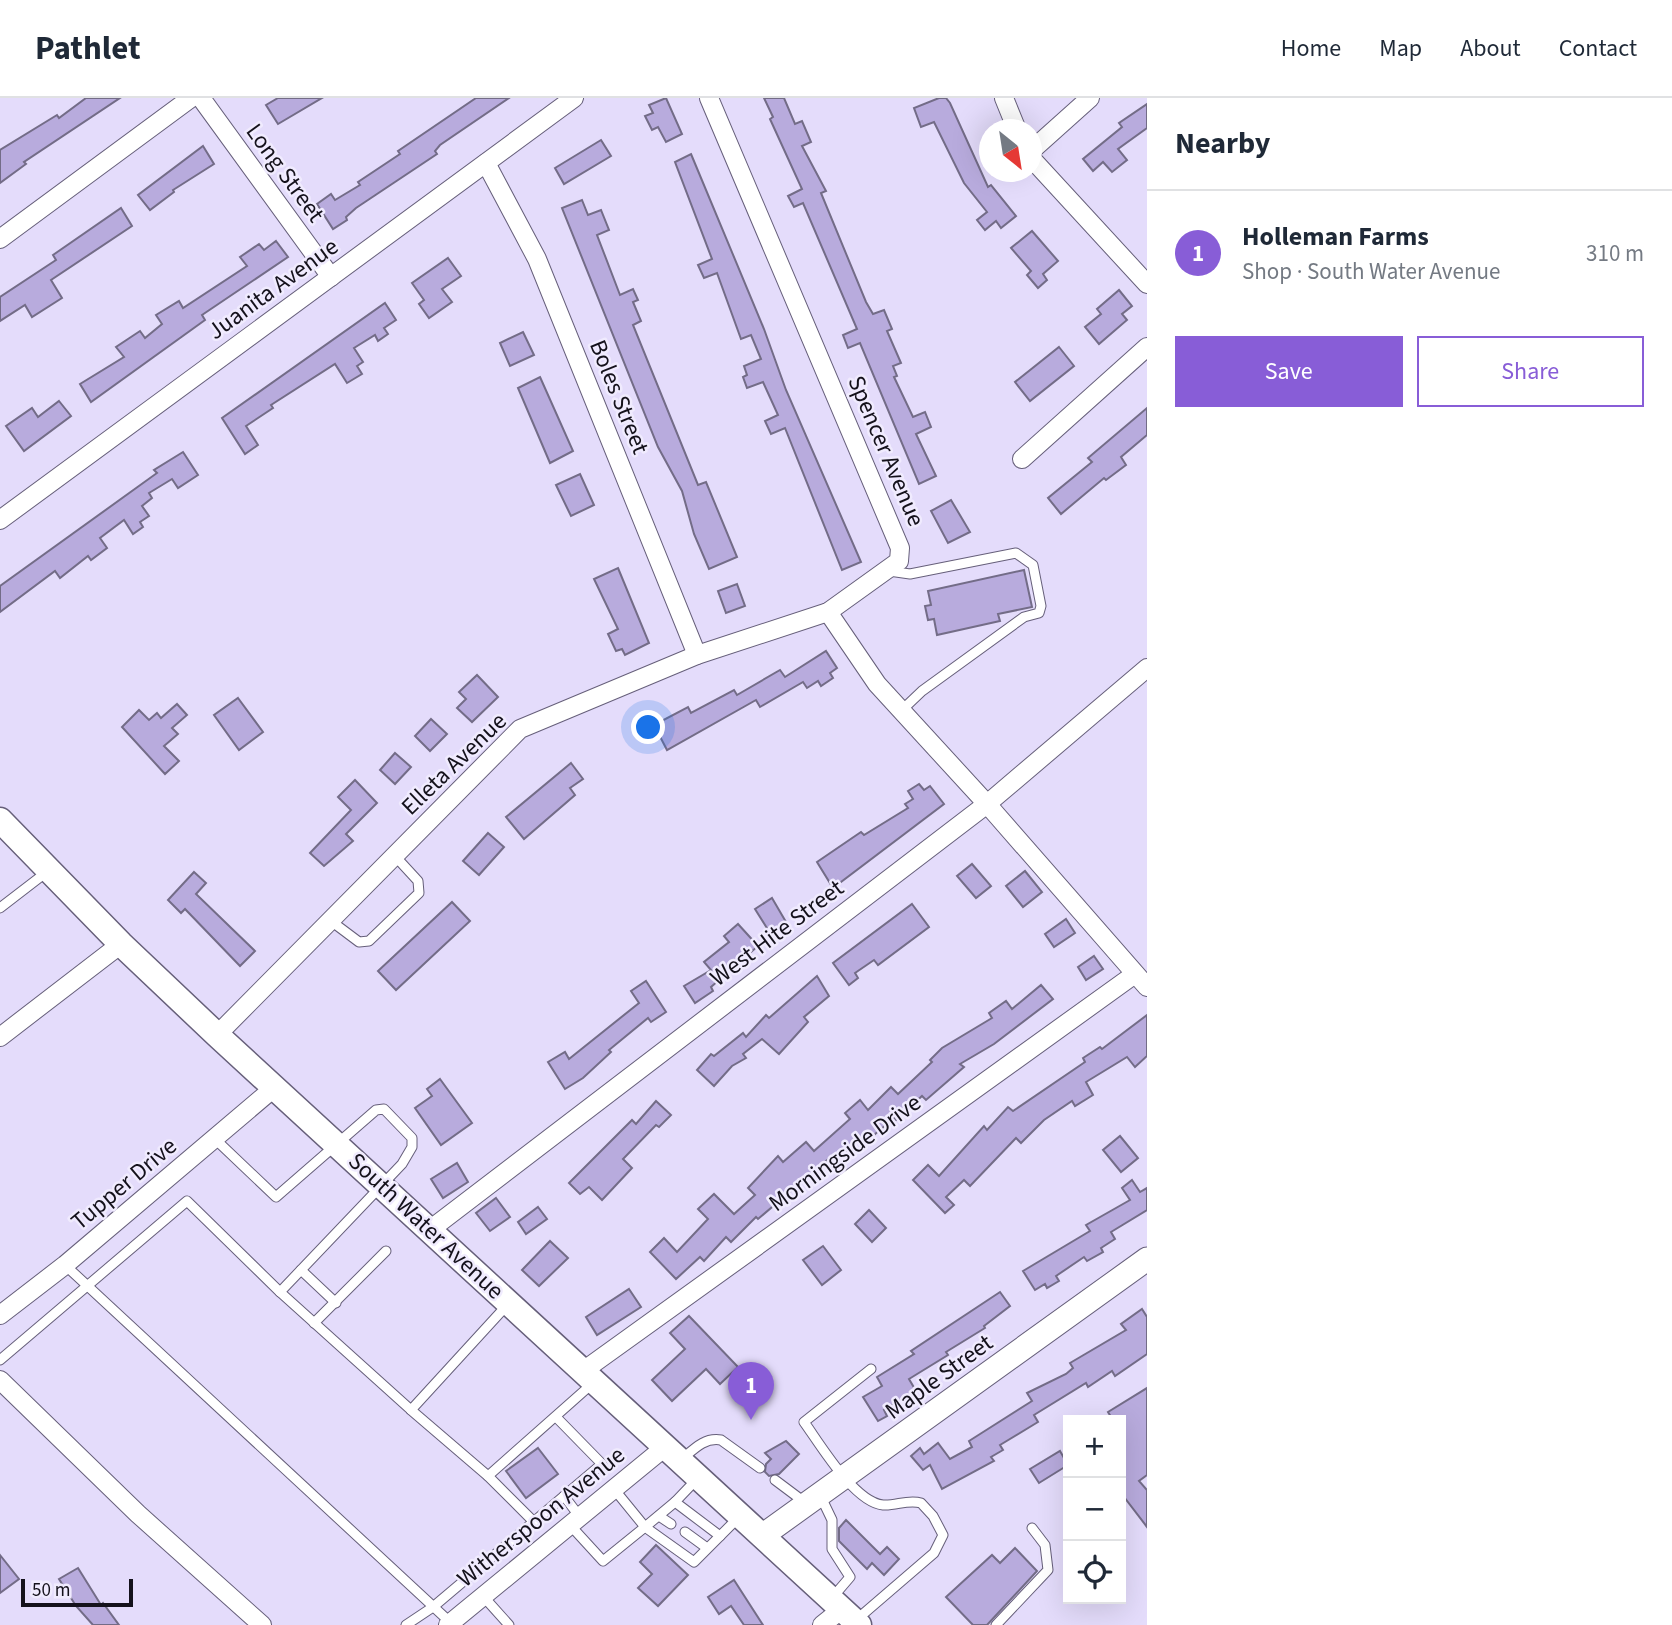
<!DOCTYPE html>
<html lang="en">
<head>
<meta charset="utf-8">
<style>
	:root { --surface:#fff; --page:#f2f2f3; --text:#1f2937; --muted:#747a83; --line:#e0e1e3; --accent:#885dd7 }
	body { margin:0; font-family:"Source Sans 3",sans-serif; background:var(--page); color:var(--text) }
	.controls { position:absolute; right:21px; bottom:21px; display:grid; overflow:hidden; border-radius:0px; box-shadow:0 7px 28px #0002 }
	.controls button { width:63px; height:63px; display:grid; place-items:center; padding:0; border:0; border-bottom:2px solid var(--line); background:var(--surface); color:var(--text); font:35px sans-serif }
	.compass { position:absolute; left:979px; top:21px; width:63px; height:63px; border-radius:50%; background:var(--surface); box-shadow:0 7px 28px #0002; rotate:150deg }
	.scale { position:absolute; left:21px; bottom:18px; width:112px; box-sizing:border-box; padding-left:7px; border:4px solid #14111b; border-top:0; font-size:19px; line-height:24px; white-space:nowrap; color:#14111b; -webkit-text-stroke:5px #f0ebfe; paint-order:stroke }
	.you { position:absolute; left:649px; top:630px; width:24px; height:24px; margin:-18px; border:5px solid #fff; border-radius:50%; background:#1a73e8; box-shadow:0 0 0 10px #1a73e833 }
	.badge { display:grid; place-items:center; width:46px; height:46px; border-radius:50%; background:var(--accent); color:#fff; font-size:23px; font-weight:700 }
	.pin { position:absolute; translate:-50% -58px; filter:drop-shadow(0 2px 4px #0008) }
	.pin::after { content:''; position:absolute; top:37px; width:24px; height:21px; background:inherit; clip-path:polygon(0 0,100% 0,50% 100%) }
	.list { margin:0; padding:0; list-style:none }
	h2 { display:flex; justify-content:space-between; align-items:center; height:91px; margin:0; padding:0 28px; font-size:30px }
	h2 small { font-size:23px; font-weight:400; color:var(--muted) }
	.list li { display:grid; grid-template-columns:46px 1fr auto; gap:21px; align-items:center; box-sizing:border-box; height:126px; padding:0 28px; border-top:2px solid var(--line) }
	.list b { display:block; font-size:26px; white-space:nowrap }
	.list p { margin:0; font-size:23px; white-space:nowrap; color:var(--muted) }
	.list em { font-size:23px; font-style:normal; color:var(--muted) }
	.actions { display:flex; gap:14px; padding:21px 28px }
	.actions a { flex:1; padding:16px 0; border:2px solid var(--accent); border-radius:0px; text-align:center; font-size:24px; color:var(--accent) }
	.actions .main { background:var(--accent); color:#fff }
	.icon { flex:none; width:38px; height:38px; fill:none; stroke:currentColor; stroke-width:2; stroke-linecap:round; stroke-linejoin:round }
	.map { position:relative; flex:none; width:1147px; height:1527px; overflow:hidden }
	header { display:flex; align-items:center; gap:42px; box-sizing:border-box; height:98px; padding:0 35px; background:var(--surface); border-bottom:2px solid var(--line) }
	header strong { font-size:33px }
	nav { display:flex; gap:38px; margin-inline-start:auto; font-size:24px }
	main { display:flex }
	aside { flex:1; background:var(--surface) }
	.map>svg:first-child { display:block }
</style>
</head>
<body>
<header>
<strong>Pathlet</strong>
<nav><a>Home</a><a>Map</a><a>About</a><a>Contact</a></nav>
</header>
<main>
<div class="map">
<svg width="1147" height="1527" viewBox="0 0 1147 1527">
	<rect width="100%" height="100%" fill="#e4dcfb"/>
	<!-- building -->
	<g fill="#b8abdd" stroke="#736c87" stroke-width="2">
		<polygon points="86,0 120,0 24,64 26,66 0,85 0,52 57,17 59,20"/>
		<polygon points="278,0 322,0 278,26 266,7"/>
		<polygon points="476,0 509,0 440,47 435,53 437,56 356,110 346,119 347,122 333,131 317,106 331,96 335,102 360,87 358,84 400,56 398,53"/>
		<polygon points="666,0 682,36 666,44 658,29 652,32 645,18 653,15 649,7"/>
		<polygon points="764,0 784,0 795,26 802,23 811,44 802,48 826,93 821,95 866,204 873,216 884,212 892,231 887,233 901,265 893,268 897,278 894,279 913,319 925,314 931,329 916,336 936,378 919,386 860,245 848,250 843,237 857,231 803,105 794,109 788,98 802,91 770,21 773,19"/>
		<polygon points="939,0 946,0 950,5 988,89 991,87 1016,118 1001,130 996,123 985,132 977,122 987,114 964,85 934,24 921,29 914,10"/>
		<polygon points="1147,6 1147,30 1118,51 1127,62 1112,74 1103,64 1093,73 1083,61 1122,29 1119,25"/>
		<polygon points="601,42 611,58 564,86 555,70"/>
		<polygon points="203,48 214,66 173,92 174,94 150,112 138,97"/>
		<polygon points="691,56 764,231 786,292 861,464 842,472 785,330 771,336 765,323 778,317 763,284 747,290 743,279 747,277 744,268 761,261 751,237 741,241 717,175 704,180 698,167 712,161 675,64"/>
		<polygon points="582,102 588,117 601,112 609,132 597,137 620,197 633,191 638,202 633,204 641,223 633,227 698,387 706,384 737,459 709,471 694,436 682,393 658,349 562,110"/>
		<polygon points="121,110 132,128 51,182 62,200 32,219 25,207 0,223 0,199 56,162 53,157"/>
		<polygon points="1032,133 1058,163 1043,176 1047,182 1038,190 1027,177 1031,173 1011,150"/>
		<polygon points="276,143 288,159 202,217 205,222 91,304 80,286 124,259 116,249 140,233 145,240 162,226 156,217 179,203 183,210 247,168 240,159 259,146 264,152"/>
		<polygon points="448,160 461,178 442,191 452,204 429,220 419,206 424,202 412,185"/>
		<polygon points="1119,192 1132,208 1122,216 1127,222 1099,246 1085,229 1101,216 1097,211"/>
		<polygon points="385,205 396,222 384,230 388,236 378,243 375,237 354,250 363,264 357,268 362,276 347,285 335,266 271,307 273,310 246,328 258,347 245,356 222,320"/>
		<polygon points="523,234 534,257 510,268 500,245"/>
		<polygon points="1059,249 1074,268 1030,303 1015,284"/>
		<polygon points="540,279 573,353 550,365 518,290"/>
		<polygon points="59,303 71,318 24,353 6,328 32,310 38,319"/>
		<polygon points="1147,310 1147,337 1121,359 1126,367 1106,382 1104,380 1061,416 1048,400 1092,364 1088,360"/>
		<polygon points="183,354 198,377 178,390 172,381 149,395 152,400 142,408 149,418 140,424 143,429 133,436 124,422 100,440 107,450 91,462 88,458 60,480 55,473 0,514 0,488 157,375 154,372"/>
		<polygon points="580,376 594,407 571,418 556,387"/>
		<polygon points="951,402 970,434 948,445 931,413"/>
		<polygon points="618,470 649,545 625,557 622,551 616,553 608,536 618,531 594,481"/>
		<polygon points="1024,472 1032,509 998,516 1000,523 937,537 934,521 928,522 925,508 931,507 928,493"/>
		<polygon points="737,486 745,508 726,515 718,493"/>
		<polygon points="826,553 837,570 830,575 833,580 821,588 818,583 807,590 803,584 760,609 756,602 667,652 654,627 688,609 691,615 734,592 737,597 780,572 785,579"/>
		<polygon points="477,577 498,599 472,624 457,610 466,601 459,594"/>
		<polygon points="238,600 263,634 239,652 214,617"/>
		<polygon points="177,606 187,617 172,630 178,636 164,648 179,663 165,676 122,629 139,612 149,622 157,615 161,620"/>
		<polygon points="431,621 447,636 430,653 415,638"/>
		<polygon points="395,655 411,669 395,686 380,672"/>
		<polygon points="571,665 583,681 570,690 575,697 524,741 506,719"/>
		<polygon points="355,682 377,705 346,736 353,743 324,768 310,755 351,712 338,699"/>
		<polygon points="919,686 924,692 930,688 944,706 833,790 817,764 861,734 864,737 908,710 905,706 913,701 908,693"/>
		<polygon points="488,735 504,749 479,777 463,763"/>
		<polygon points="972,766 991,788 976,800 957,778"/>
		<polygon points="1025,773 1042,794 1023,809 1006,788"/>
		<polygon points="194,774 206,785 196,796 255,853 240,868 185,811 181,815 168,802"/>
		<polygon points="772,800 786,824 770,835 755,811"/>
		<polygon points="452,804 470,823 396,892 378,873"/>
		<polygon points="912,806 929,829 878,867 874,862 855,875 858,880 849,887 833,865"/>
		<polygon points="1066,821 1075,835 1054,849 1045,836"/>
		<polygon points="738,826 758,848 711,889 713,893 695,905 684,888 711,872 704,864 729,844 724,838"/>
		<polygon points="1094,858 1103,871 1086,882 1078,869"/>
		<polygon points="817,878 829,898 804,919 808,924 779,956 762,941 743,956 746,960 732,968 714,988 697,972 711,956 714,958 743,935 746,939 766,917 769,920"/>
		<polygon points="646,883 666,914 651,924 648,920 609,952 611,954 583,980 565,991 548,964 565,954 569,961 639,905 631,893"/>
		<polygon points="1041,887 1053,901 994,946 960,966 964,969 926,1002 922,998 896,1022 894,1020 868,1042 864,1037 836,1063 832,1058 758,1121 756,1119 731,1144 726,1139 704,1163 700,1159 676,1181 650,1154 664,1140 677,1154 708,1121 698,1111 714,1096 734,1116 755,1097 748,1090 778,1058 783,1064 806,1044 814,1053 850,1021 845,1015 860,1002 868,1012 891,989 898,996 932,964 930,962 942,950 992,920 989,915 1006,903 1012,911"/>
		<polygon points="1147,917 1147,958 1135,969 1127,959 1086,984 1093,997 1075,1008 1072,1003 1044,1022 1021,1045 1016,1040 970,1088 964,1082 946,1099 954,1107 945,1115 913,1082 928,1067 939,1078 984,1028 987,1032 1008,1009 1013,1013 1085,964 1083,960 1100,949 1102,951"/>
		<polygon points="440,981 472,1025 441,1047 415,1010 432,998 427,991"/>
		<polygon points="656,1003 671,1017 659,1029 656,1027 623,1061 632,1070 602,1102 589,1089 580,1096 569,1085 632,1022 636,1026"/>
		<polygon points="1120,1038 1138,1060 1121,1074 1103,1052"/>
		<polygon points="457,1065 468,1084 443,1100 431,1081"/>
		<polygon points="1132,1082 1140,1094 1147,1090 1147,1112 1111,1134 1115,1141 1101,1150 1103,1154 1087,1163 1084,1159 1056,1178 1059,1183 1047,1190 1045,1186 1035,1192 1023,1173 1090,1133 1086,1127 1130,1102 1122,1090"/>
		<polygon points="496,1100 510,1119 490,1133 476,1115"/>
		<polygon points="538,1109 547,1121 526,1136 518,1124"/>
		<polygon points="869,1112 886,1130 872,1144 855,1126"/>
		<polygon points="550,1143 568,1160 539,1188 522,1172"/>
		<polygon points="823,1148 841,1172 822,1187 803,1162"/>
		<polygon points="629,1191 641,1209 597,1237 586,1219"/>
		<polygon points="1000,1194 1010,1208 984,1228 985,1230 946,1254 948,1257 909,1281 916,1293 884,1312 887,1318 878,1323 863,1299 882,1288 877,1279 914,1256 911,1253"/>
		<polygon points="1142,1211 1147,1219 1147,1256 1115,1278 1112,1273 1088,1289 1086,1285 1034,1317 1038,1324 1000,1347 1003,1352 991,1359 994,1363 942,1391 930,1367 923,1372 911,1358 920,1350 924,1356 938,1345 950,1361 972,1349 969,1343 1032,1303 1027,1295 1066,1276 1073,1270 1070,1265 1126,1232 1121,1226"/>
		<polygon points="689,1218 738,1269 720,1286 706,1271 672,1303 652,1282 685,1251 670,1235"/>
		<polygon points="1147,1290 1147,1377 1139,1383 1147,1392 1147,1429 1121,1395 1121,1322 1113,1322 1108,1314"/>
		<polygon points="786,1343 799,1356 779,1376 769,1378 765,1374 766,1366 771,1361 765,1355"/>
		<polygon points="538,1350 558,1376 526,1400 506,1373"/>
		<polygon points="1060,1353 1068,1367 1039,1385 1030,1371"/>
		<polygon points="846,1422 880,1456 887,1449 899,1461 884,1477 872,1465 867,1471 839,1443 839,1430"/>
		<polygon points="656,1447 688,1477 658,1508 638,1490 652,1476 640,1464"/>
		<polygon points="1015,1450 1037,1473 987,1527 973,1527 946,1499 992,1457 1000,1465"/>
		<polygon points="0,1457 19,1481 0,1495"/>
		<polygon points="78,1470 101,1507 103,1505 119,1527 93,1527 76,1508 59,1481"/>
		<polygon points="734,1482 763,1527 744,1527 731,1508 719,1516 708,1499"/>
	</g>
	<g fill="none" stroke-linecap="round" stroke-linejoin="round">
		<defs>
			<g id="service">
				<polyline points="889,473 910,476 1016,455 1033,467 1041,508 1039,515 1024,519 922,593 901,613"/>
				<polyline points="0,810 48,773"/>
				<polyline points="331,823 359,844 369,843 419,795 418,783 395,758"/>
				<polyline points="65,1167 451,1525"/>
				<polyline points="301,1172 336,1205"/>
				<polyline points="280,1194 411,1312 509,1205"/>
				<polyline points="314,1225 386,1153"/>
				<polyline points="0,1262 187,1103 280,1194 402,1066 412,1049 412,1040 384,1011 376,1012 276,1099 215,1041"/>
				<polyline points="411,1312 488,1378 534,1424"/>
				<path d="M 681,1362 C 693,1352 704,1339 721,1342 L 760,1370"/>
				<polyline points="488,1378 593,1285"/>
				<polyline points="775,1382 807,1406"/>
				<polyline points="614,1391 645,1429 675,1404 720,1438"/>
				<polyline points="820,1397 832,1422 832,1451 850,1479 832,1500"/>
				<polyline points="564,1398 580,1419"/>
				<polyline points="675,1404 697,1381"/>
				<polyline points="659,1418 671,1426"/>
				<polyline points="570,1427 603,1463 645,1429 694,1464 739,1419"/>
				<polyline points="685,1434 707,1450"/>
				<polyline points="483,1498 509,1527"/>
				<path d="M 855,1523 L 934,1455 L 943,1437 L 933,1418 L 921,1405 C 908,1401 896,1408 883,1407 C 854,1404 820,1346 804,1324 L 871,1271"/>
				<polyline points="406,1527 433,1509 602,1366 556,1319"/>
				<polyline points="996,1527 1048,1472 1045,1447 1032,1430"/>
			</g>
			<g id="minor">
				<polyline points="201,0 331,179"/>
				<polyline points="1004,0 1017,32"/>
				<polyline points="1032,52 1090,0"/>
				<polyline points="1032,61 1147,186"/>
				<polyline points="486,65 537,161 697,557"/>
				<polyline points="0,141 191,0"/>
				<polyline points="1022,361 1147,249"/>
				<polyline points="0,422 574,0"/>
				<polyline points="828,514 877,586 987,706 1147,889"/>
				<polyline points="217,937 520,631 697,557 828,514 899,463 900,450 709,0"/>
				<polyline points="0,939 121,846"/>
				<polyline points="431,1131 987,706 1147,570"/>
				<polyline points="0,1217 65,1167 275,989"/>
				<polyline points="583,1273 1135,876"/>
				<polyline points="0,1282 138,1416 262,1527"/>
				<polyline points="448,1527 665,1349"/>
				<polyline points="822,1527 842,1511"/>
			</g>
			<polyline id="tertiary" points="762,1438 1147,1161"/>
			<polyline id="secondary" points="0,722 121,846 217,937 859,1527"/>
		</defs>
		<!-- service casing -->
		<use href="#service" stroke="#665f7a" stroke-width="11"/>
		<!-- minor casing -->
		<use href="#minor" stroke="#665f7a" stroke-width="20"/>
		<!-- tertiary casing -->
		<use href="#tertiary" stroke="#665f7a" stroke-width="25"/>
		<!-- secondary casing -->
		<use href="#secondary" stroke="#665f7a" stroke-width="27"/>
		<!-- service -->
		<use href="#service" stroke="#fff" stroke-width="9"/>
		<!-- minor -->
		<use href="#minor" stroke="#fff" stroke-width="18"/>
		<!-- tertiary -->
		<use href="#tertiary" stroke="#fff" stroke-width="23"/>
		<!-- secondary -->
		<use href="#secondary" stroke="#fff" stroke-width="24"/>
	</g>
	<g text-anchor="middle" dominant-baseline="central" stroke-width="5" stroke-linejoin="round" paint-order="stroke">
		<!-- street labels -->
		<g font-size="24" fill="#14111b" stroke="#f0ebfe">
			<text transform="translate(285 75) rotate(54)">Long Street</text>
			<text transform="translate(273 191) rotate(-36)">Juanita Avenue</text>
			<text transform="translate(619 299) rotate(68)">Boles Street</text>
			<text transform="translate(886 353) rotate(67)">Spencer Avenue</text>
			<text transform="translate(454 666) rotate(-44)">Elleta Avenue</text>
			<text transform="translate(777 835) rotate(-37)">West Hite Street</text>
			<text transform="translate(845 1055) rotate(-36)">Morningside Drive</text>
			<text transform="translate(124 1086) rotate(-40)">Tupper Drive</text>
			<text transform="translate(426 1128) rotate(43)">South Water Avenue</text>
			<text transform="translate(939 1279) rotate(-36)">Maple Street</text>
			<text transform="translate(541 1419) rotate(-39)">Witherspoon Avenue</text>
		</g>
	</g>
</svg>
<div class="controls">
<button>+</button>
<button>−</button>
<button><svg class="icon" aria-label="locate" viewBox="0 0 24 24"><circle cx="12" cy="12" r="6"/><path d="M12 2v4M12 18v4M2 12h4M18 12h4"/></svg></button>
</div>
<svg class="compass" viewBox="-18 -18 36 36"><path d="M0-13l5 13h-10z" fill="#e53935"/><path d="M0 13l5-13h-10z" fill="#747a83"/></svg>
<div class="scale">50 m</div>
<div class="you"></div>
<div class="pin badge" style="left:751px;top:1322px">1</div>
</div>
<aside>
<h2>Nearby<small></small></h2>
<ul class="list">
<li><span class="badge">1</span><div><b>Holleman Farms</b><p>Shop · South Water Avenue</p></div><em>310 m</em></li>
</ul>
<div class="actions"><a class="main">Save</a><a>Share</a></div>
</aside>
</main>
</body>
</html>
